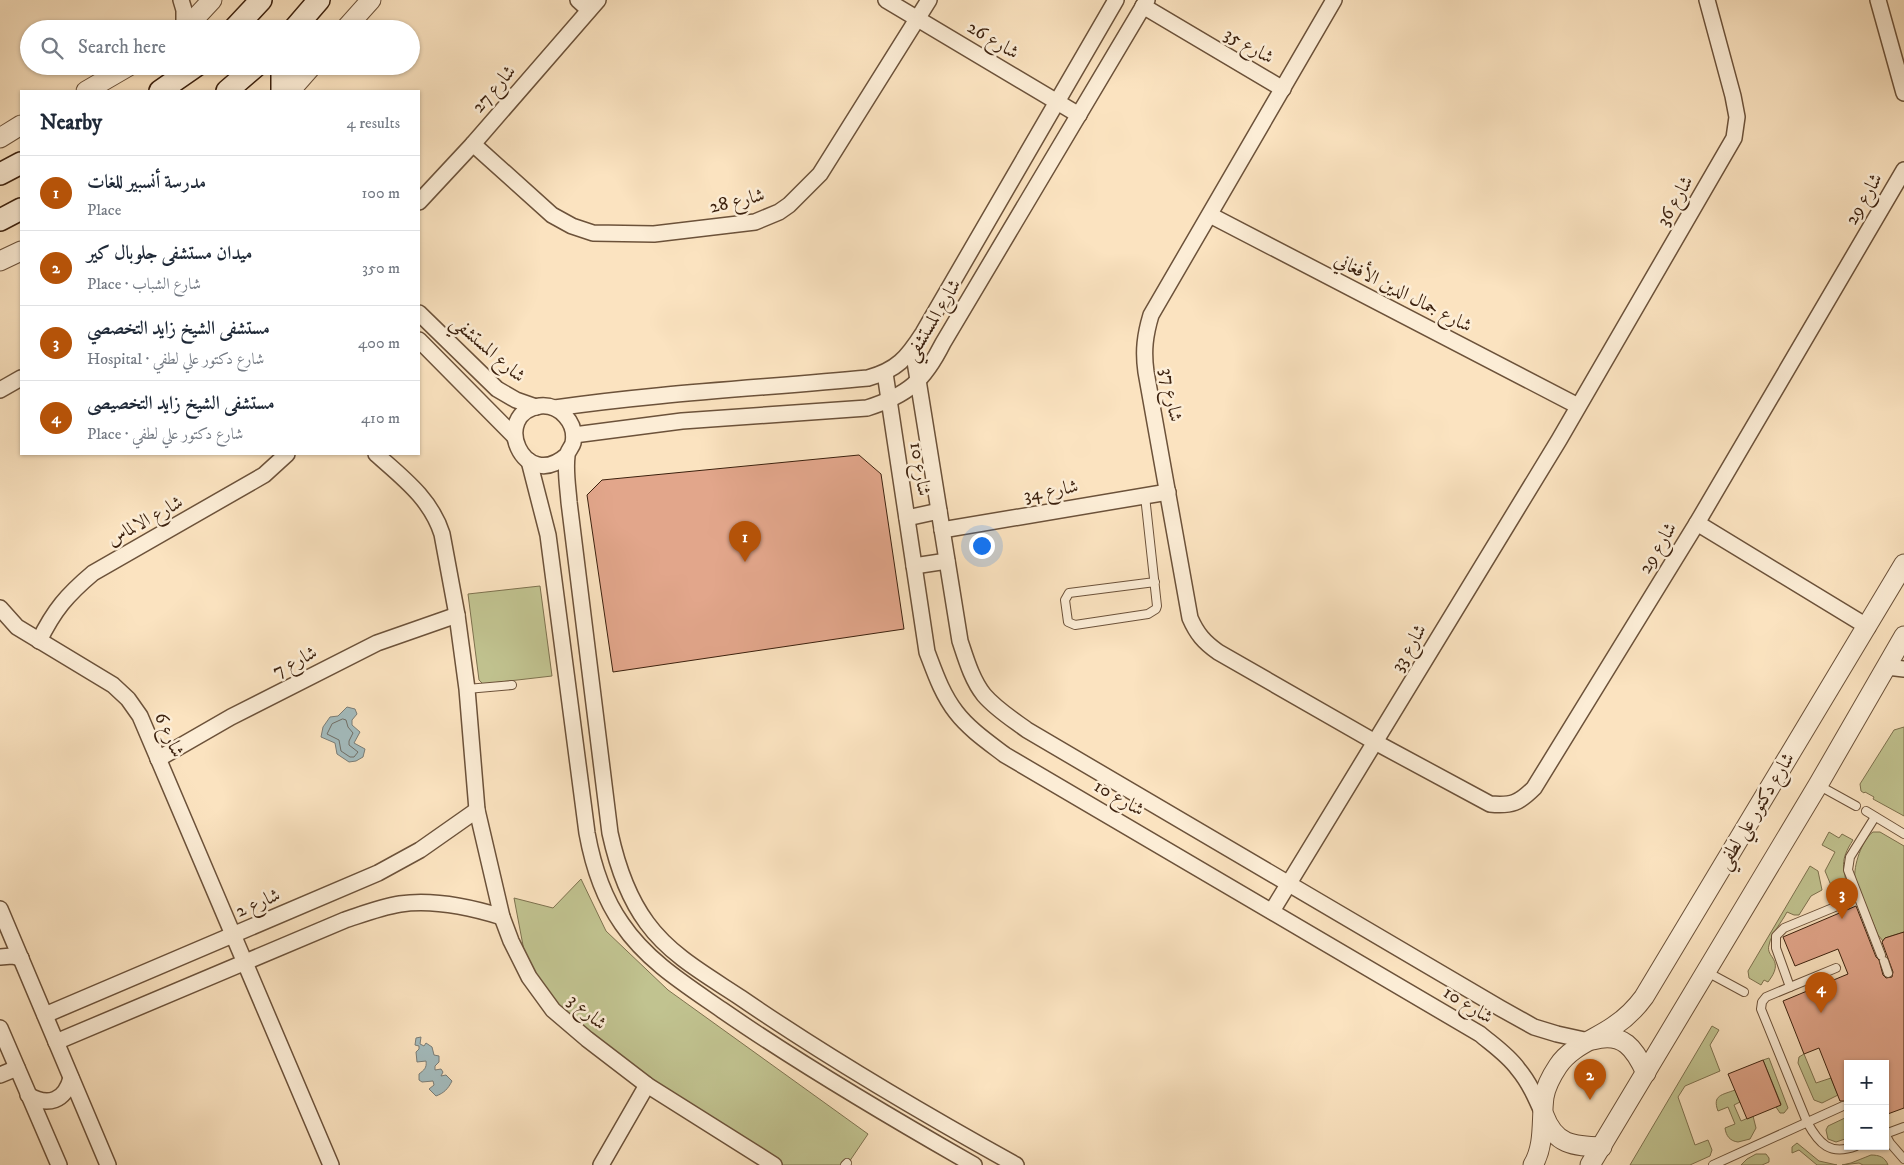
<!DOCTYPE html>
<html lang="en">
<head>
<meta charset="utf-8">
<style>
	:root { --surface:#fff; --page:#f2f2f3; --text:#1f2937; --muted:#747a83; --line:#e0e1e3; --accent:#b45309 }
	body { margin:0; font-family:"IM FELL DW Pica",Amiri,serif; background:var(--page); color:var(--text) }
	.controls { position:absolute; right:15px; bottom:15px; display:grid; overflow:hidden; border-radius:0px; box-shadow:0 1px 4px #0004 }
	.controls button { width:45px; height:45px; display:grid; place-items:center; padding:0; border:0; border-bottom:1px solid var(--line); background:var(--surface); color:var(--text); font:25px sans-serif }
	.you { position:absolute; left:981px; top:545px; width:18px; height:18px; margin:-12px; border:4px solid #fff; border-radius:50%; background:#1a73e8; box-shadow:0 0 0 8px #1a73e833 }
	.badge { display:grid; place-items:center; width:32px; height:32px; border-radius:50%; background:var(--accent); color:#fff; font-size:16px; font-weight:700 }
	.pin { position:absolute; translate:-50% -41px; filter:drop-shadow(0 1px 2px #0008) }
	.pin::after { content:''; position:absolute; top:26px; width:18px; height:15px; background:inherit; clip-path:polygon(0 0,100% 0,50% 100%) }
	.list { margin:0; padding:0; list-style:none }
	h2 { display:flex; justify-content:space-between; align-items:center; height:65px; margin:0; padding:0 20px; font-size:21px }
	h2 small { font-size:16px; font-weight:400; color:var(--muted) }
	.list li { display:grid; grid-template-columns:32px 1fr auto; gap:15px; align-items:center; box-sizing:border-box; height:75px; padding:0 20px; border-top:1px solid var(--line) }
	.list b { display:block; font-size:19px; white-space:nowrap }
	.list p { margin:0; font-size:16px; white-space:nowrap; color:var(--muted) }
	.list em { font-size:16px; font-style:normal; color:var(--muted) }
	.icon { flex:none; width:28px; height:28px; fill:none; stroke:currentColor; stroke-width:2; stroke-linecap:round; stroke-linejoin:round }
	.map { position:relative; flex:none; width:1904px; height:1165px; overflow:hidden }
	.search { position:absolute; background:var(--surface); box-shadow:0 1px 4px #0004; left:20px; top:20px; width:400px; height:55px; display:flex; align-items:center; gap:12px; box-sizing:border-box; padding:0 18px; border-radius:28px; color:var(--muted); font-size:19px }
	.panel { position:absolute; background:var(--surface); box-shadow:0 1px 4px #0004; left:20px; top:90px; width:400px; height:365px; border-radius:0px }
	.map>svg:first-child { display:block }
</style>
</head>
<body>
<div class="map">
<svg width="1904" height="1165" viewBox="0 0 1904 1165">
	<rect width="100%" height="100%" fill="#fbe3c0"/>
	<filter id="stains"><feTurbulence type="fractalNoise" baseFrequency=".004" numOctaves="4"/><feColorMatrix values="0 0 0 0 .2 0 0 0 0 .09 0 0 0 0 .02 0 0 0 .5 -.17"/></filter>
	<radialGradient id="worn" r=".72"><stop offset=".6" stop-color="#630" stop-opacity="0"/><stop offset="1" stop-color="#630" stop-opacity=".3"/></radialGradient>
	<!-- green -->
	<g fill="#c1c390" stroke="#7e724f">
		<polygon points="540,586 552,676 483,684 479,680 468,594"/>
		<polygon points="1904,727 1904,816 1873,799 1874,797 1865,792 1864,793 1861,791 1860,784 1894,730"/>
		<path d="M 1829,832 L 1839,838 L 1842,834 L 1853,840 C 1840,860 1842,868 1849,890 L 1835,895 L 1825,871 L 1835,852 L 1822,845 Z"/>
		<path d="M 1873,832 L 1880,832 L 1904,846 L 1904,932 L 1885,938 L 1883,941 L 1878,935 L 1855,879 C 1853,867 1862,839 1873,832 Z"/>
		<path d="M 1810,866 L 1818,871 L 1822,890 L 1811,896 L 1799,915 L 1794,915 L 1787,912 C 1782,922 1771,934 1769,945 C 1765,958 1786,959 1768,982 L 1764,980 L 1761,985 L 1749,978 L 1748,971 Z"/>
		<polygon points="581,879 606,931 668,990 868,1134 847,1165 774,1165 587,1039 529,977 514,898 553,908"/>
		<polygon points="1712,1026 1719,1030 1710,1045 1720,1071 1685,1086 1678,1097 1695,1145 1708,1140 1712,1150 1710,1156 1690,1165 1630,1165"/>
		<polygon points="1804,1054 1816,1083 1831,1078 1838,1095 1822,1103 1814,1100 1798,1063 1799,1057"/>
		<polygon points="1769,1058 1788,1108 1784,1113 1780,1113 1776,1107 1781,1104 1763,1060"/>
		<path d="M 1735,1090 L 1740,1102 L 1734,1105 L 1741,1121 L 1753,1116 L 1756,1128 L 1750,1139 L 1738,1142 C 1730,1141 1726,1136 1725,1128 L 1735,1124 L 1728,1107 L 1718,1111 C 1712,1095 1722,1095 1735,1090 Z"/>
		<polygon points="1847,1117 1848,1138 1836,1142 1828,1139 1826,1130 1828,1126"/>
		<polygon points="1797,1143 1819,1161 1837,1165 1817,1165 1799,1150 1792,1153 1792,1147"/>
		<polygon points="1756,1154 1766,1154 1769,1158 1769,1162 1762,1165 1741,1165 1747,1159"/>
		<path d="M 1871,1155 C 1879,1155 1885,1157 1888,1165 L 1863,1165 L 1859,1163 L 1842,1165 L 1851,1163 Z"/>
	</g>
	<!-- water -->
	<g fill="#a3bbbd" stroke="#7a7d77">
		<polygon points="347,707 355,709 357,714 352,720 352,725 360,732 354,743 365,749 363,757 356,761 349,762 337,754 335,743 321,737 323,727 330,717 338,716"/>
		<path d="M 421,1037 L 420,1044 L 424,1046 L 426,1043 L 432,1047 L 434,1055 L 439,1056 L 439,1062 L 435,1066 L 435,1070 L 441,1069 L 443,1072 L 441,1076 L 446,1075 L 452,1081 C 448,1089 444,1093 436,1096 L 429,1089 L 434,1085 L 433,1081 L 422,1082 L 419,1080 L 419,1074 C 424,1070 427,1068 426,1061 L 417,1062 L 416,1052 L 419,1049 L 419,1046 L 415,1045 L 416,1038 Z"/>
	</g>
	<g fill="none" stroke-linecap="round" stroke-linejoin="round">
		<!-- shore -->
		<polygon stroke="#706e66" stroke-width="1" points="343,719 346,720 348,727 353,733 349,741 349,745 358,752 354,757 350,757 341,751 339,740 327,734 332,724"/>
	</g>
	<!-- building -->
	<g fill="#e2a68b" stroke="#3c210e">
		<polygon points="859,455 881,474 904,629 613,672 587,495 602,480"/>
		<polygon points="1856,906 1876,957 1879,960 1883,975 1886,978 1892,977 1893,972 1882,942 1885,938 1904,932 1904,1108 1885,1115 1885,1064 1848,1064 1848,1103 1844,1101 1840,1101 1819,1048 1804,1054 1783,1001 1848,974 1838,949 1795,966 1783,937"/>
		<polygon points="1763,1060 1781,1105 1747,1119 1728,1074"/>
	</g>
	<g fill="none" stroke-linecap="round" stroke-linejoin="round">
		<defs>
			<g id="service">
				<polyline points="1145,496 1157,606 1156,609 1148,614 1075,625 1068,622 1065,600 1069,593 1155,582"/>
				<polyline points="467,689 512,685"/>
				<polyline points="1818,785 1856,806"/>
				<polyline points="1866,811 1904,834"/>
				<polyline points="1875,817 1850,857 1848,870 1881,955"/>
				<polyline points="1884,961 1888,973"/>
				<path d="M 1836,968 L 1766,997 L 1762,1002 L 1761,1009 L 1807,1122 C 1819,1144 1830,1156 1856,1146"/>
				<polyline points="1707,972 1744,992"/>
				<polyline points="1790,987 1776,948 1776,936 1784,928 1835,907"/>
				<polyline points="1885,1134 1890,1143 1904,1159"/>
				<polyline points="1885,1134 1904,1127"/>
				<polyline points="845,1165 847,1163"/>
				<polyline points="1713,1165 1843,1106"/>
			</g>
			<g id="minor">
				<polyline points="181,0 184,10 184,29"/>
				<polyline points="578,0 589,10"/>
				<polyline points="886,0 1079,115"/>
				<path d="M 1334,0 L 1151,315 C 1145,335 1143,351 1146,372 L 1190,618 C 1197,634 1204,642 1218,652 L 1375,742 L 1490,804 C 1512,806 1519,803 1534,788 L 1697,523 L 1904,170"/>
				<polyline points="1878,0 1904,93"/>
				<polyline points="1143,6 1283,89"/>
				<polyline points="473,144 552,215 572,226 593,233 654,234 755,222 779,212 789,205 820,174 929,0"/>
				<polyline points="419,202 473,144 598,0"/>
				<polyline points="1210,215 1578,406"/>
				<polyline points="419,313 497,389 516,400 536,407"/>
				<polyline points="419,340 514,436"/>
				<path d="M 913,349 L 960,641 C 966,659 972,680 984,695 C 996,709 1012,719 1027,730 L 1500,1008 L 1534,1027 L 1557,1034 L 1589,1041"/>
				<path d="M 885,373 L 927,652 C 935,673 942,694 956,712 C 969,729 988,742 1005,755 L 1480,1034 C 1493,1045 1508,1055 1518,1069 C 1529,1082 1536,1098 1543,1114"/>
				<polyline points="0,390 21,378"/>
				<path d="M 555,408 C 659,393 763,388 868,378 C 897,370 907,358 923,333 L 1116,0"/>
				<path d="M 574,435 L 682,421 L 867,408 C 908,395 924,381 943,343 L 1147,0"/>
				<path d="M 376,454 C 403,478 431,499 442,534 L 457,615 L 467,689 L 477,810 L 502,917 L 511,941 L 529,977 L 553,1010 L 587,1039 L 647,1085 L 774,1165"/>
				<path d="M 567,455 C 523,494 490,413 540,406 C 560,404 577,423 573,443 C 572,447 567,452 567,456 C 565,471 568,488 569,502 L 610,833 C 617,865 627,896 647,923 C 671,956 708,976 741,998 C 830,1059 922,1113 1016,1165"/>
				<path d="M 529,461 L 548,535 L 587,833 C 593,866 603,897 622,924 C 647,961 686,985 722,1010 C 803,1066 888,1116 974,1165"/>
				<polyline points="907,518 939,511"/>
				<polyline points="1697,523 1868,627"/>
				<polyline points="942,530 1168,492"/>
				<polyline points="914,566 947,561"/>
				<polyline points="0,608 17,627 113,685 128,699 140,716 331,1165"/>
				<path d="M 39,641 C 54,610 67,595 93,573 L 264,475 L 287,454"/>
				<polyline points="1887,667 1904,669"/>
				<polyline points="158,759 231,717 377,643 457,615"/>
				<polyline points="0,909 108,1165"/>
				<polyline points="1272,911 1559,440 1734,138 1737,117 1733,96 1707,0"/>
				<polyline points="0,957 12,956 21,958"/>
				<polyline points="45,1015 378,873 420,850 477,810"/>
				<polyline points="0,1028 59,1165"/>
				<path d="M 56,1042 L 345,920 C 363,914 381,907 400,904 C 434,899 470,907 502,917"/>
				<polyline points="0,1075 17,1068"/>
				<path d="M 28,1095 C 48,1107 65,1101 71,1078"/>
				<polyline points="601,1165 647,1085"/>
			</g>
			<g id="tertiary">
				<polyline points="185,29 212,0"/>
				<polyline points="345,29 371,0"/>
				<polyline points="86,91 129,66"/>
				<polyline points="290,91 312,66"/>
				<polyline points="0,138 21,125"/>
				<polyline points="0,261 21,251"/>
				<path d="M 1593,1040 C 1623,1031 1635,1049 1646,1073"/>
				<path d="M 1544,1115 C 1555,1145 1573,1146 1602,1147"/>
				<path d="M 1533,1165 C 1545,1145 1541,1120 1544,1097 C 1546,1086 1552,1075 1558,1066 C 1571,1046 1596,1039 1614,1026 C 1626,1018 1636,1008 1644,997 L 1904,564"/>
				<polyline points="1590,1165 1818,785 1904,636"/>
			</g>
			<g id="secondary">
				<polyline points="234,29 261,0"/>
				<polyline points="294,29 319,0"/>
				<polyline points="282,66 282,91"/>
				<polyline points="160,91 196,66"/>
				<polyline points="227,91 256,66"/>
				<polyline points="0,174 21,163"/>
				<polyline points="0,220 21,209"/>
			</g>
		</defs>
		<!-- service casing -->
		<use href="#service" stroke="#6c523a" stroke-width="10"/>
		<!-- minor casing -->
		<use href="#minor" stroke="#6c523a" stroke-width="18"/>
		<!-- tertiary casing -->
		<use href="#tertiary" stroke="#6c523a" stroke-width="21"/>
		<!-- secondary casing -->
		<use href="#secondary" stroke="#3c210e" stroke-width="24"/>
		<!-- service -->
		<use href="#service" stroke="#fcedd6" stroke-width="8"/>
		<!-- minor -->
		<use href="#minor" stroke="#fcedd6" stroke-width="15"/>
		<!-- tertiary -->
		<use href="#tertiary" stroke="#fcedd6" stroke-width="19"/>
		<!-- secondary -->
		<use href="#secondary" stroke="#fcedd6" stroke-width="21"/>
	</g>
	<g text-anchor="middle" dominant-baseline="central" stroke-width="5" stroke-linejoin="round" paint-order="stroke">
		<!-- street labels -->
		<g font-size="19" fill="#3c210e" stroke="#fcedd6">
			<text transform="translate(993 40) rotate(31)">شارع 26</text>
			<text transform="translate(1249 46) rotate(30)">شارع 35</text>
			<text transform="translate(494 89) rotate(-49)">شارع 27</text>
			<text transform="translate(1864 199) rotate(-60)">شارع 29</text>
			<text transform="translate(737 201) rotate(-13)">شارع 28</text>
			<text transform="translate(1675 201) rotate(-60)">شارع 36</text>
			<text transform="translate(1403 293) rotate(27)">شارع جمال الدين الأفغاني</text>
			<text transform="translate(933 320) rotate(-59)">شارع المستشفي</text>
			<text transform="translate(488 349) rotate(41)">شارع المستشفي</text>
			<text transform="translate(1171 395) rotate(80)">شارع 37</text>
			<text transform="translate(920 469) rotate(81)">شارع 10</text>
			<text transform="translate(1051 491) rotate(-10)">شارع 34</text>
			<text transform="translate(145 521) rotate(-29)">شارع الالماس</text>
			<text transform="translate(1658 548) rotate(-59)">شارع 29</text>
			<text transform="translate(1409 648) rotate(-59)">شارع 33</text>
			<text transform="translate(295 662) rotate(-27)">شارع 7</text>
			<text transform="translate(169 735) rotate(66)">شارع 6</text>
			<text transform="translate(1119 798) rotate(30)">شارع 10</text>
			<text transform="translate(1756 811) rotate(-59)">شارع دكتور علي لطفي</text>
			<text transform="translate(258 903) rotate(-23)">شارع 2</text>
			<text transform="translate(1468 1005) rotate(32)">شارع 10</text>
			<text transform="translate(587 1012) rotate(41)">شارع 3</text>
		</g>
	</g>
	<rect width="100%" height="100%" filter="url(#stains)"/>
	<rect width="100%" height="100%" fill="url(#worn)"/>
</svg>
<div class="controls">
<button>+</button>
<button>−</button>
</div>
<div class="you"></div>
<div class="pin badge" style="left:745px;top:562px">1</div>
<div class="pin badge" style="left:1590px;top:1100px">2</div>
<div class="pin badge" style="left:1842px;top:919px">3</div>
<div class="pin badge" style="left:1821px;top:1013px">4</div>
<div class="search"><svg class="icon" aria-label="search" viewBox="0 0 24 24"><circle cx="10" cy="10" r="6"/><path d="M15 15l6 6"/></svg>Search here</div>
<section class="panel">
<h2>Nearby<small>4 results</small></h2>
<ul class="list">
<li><span class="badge">1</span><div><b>مدرسة أنسبير للغات</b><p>Place</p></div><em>100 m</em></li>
<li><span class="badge">2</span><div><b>ميدان مستشفى جلوبال كير</b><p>Place · شارع الشباب</p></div><em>350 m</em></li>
<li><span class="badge">3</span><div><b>مستشفى الشيخ زايد التخصصي</b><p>Hospital · شارع دكتور علي لطفي</p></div><em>400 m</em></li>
<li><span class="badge">4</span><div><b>مستشفى الشيخ زايد التخصيصى</b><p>Place · شارع دكتور علي لطفي</p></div><em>410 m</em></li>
</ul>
</section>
</div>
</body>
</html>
